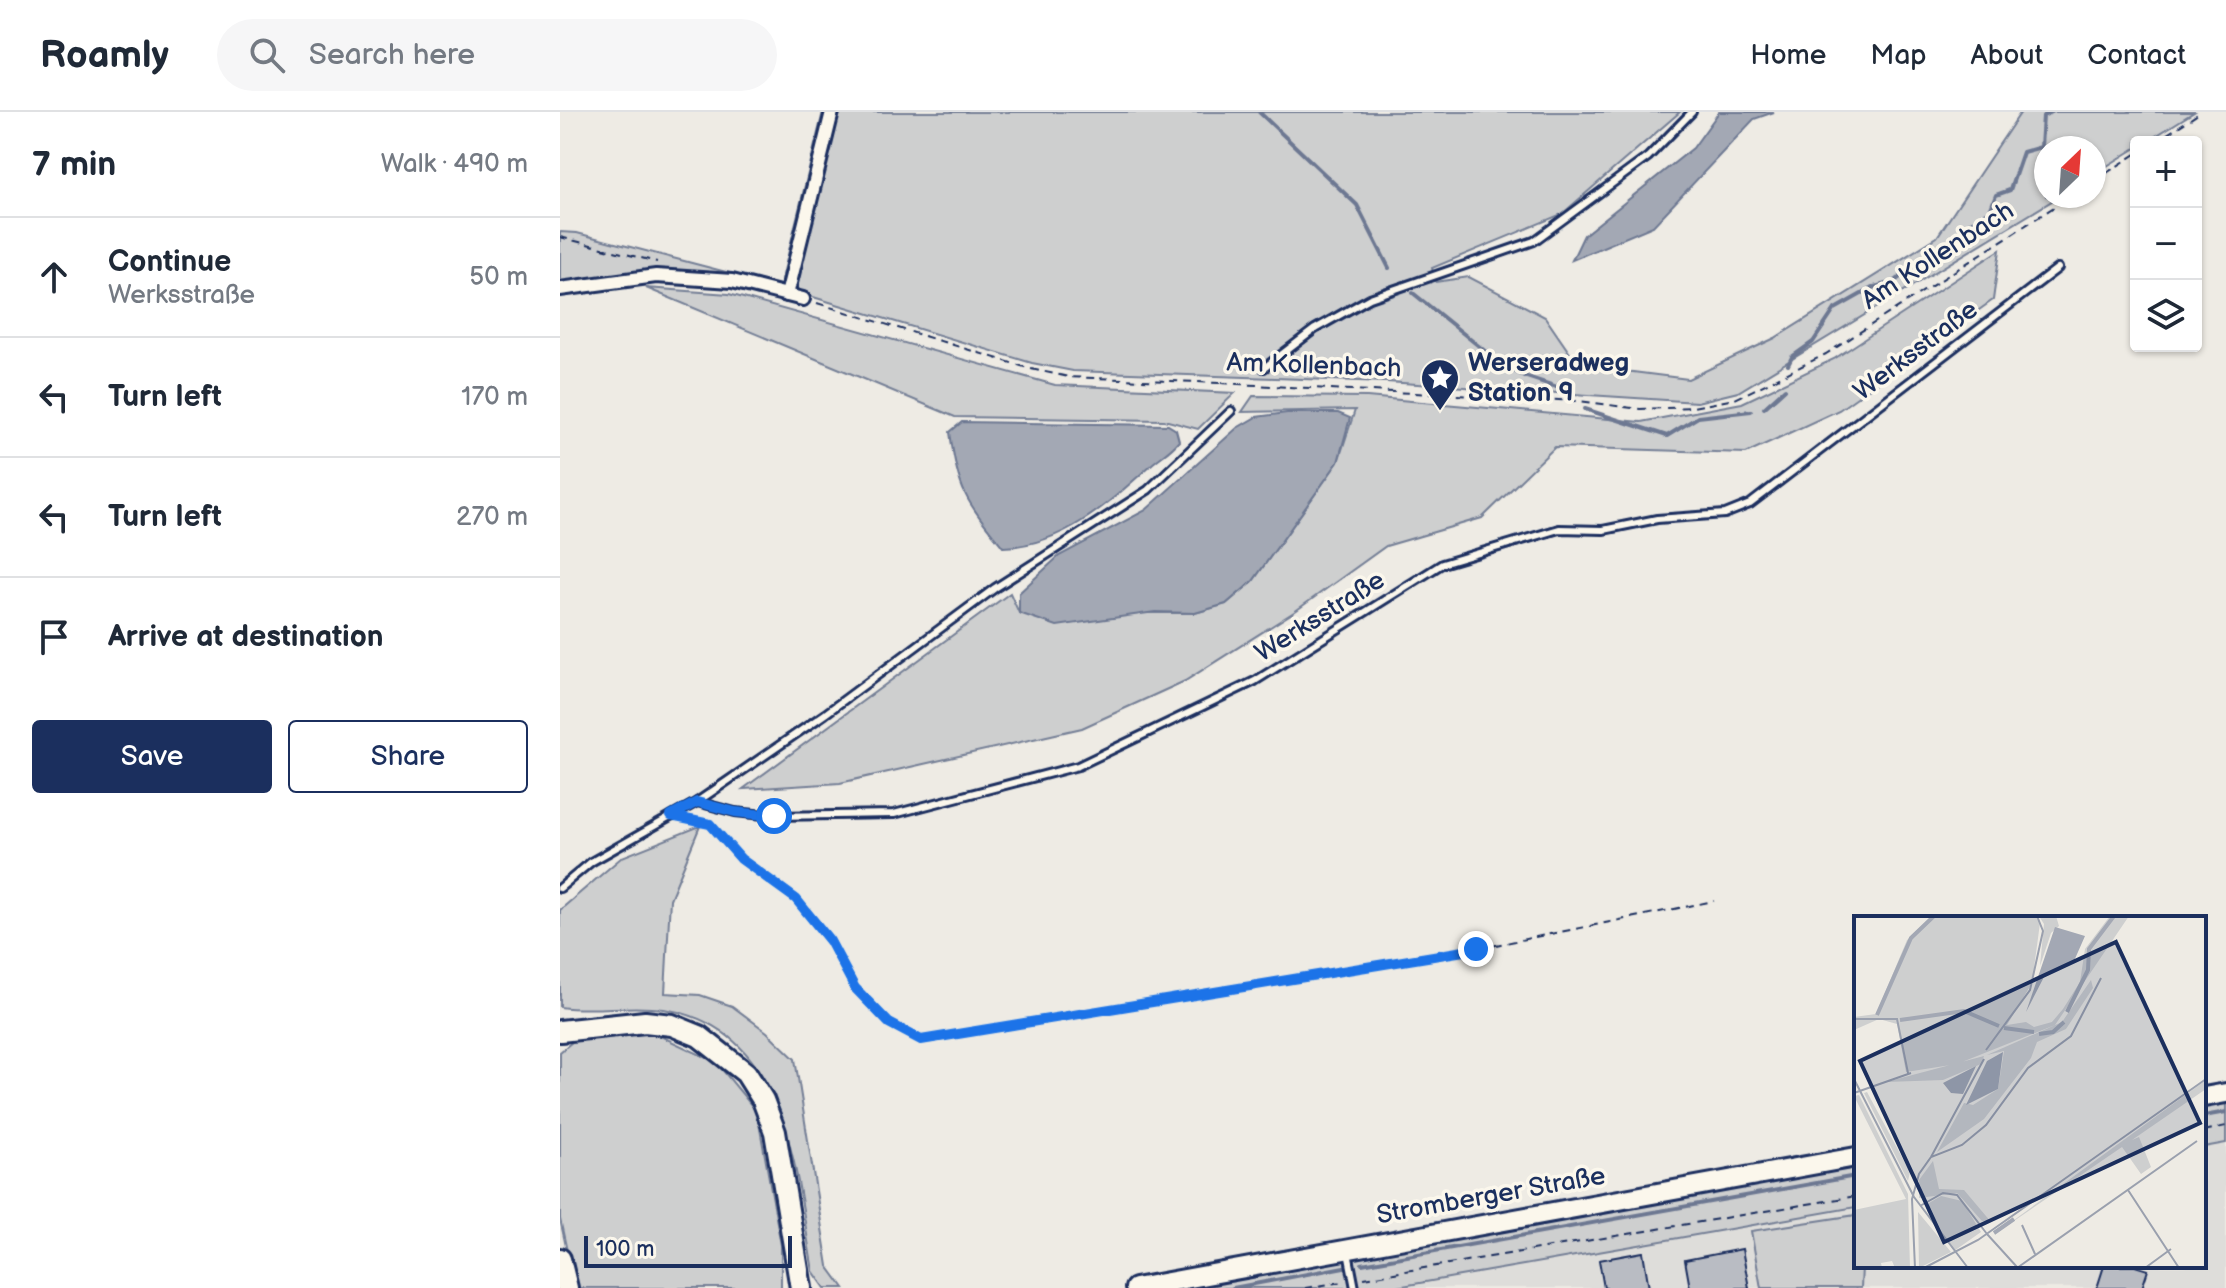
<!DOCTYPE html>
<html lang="en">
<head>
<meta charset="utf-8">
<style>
	:root { --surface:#fff; --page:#f6f6f7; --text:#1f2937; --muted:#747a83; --line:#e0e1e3; --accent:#1b2f5e }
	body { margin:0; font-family:"Balsamiq Sans",sans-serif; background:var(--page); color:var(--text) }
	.controls { position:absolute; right:24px; top:24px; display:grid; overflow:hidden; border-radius:8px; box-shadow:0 2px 6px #0004 }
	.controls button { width:72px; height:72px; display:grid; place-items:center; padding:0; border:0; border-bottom:2px solid var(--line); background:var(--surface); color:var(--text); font:40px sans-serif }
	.compass { position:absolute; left:1474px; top:24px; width:72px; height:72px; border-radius:50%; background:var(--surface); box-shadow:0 2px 6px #0004; rotate:25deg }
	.scale { position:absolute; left:24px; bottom:20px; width:208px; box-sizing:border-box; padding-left:8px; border:4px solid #1b2f5e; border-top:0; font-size:22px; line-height:28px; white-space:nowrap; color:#1b2f5e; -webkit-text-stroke:6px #fbf7ec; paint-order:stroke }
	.stop { position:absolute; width:24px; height:24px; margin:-18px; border:6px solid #1a73e8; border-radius:50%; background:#fff }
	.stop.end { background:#1a73e8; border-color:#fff; box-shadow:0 2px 8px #0008 }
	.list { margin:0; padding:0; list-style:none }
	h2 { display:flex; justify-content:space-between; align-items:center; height:104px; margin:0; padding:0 32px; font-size:34px }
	h2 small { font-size:26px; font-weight:400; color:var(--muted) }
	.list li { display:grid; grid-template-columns:52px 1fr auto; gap:24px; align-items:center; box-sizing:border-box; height:120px; padding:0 32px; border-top:2px solid var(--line) }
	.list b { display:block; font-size:30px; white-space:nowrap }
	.list p { margin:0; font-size:26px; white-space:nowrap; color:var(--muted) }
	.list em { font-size:26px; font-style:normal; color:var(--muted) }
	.actions { display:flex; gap:16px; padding:24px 32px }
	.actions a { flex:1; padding:18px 0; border:2px solid var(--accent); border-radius:8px; text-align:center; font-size:28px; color:var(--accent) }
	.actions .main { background:var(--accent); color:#fff }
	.icon { flex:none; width:44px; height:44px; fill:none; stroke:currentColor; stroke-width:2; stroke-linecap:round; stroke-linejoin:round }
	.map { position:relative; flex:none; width:1666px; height:1176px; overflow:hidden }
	header { display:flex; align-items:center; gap:48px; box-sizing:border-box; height:112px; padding:0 40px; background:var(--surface); border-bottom:2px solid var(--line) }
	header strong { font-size:38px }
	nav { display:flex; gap:44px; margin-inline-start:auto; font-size:28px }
	.search { width:560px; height:72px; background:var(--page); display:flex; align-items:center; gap:20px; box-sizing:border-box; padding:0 28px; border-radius:44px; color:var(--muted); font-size:30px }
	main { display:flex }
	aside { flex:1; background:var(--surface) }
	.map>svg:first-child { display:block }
</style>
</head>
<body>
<header>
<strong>Roamly</strong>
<div class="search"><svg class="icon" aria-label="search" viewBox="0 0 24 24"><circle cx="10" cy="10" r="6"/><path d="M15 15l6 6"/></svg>Search here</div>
<nav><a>Home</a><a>Map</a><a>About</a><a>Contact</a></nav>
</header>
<main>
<aside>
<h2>7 min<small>Walk · 490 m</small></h2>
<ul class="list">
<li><svg class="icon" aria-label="ahead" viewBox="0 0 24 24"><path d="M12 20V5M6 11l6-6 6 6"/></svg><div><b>Continue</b><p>Werksstraße</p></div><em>50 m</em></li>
<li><svg class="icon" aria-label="left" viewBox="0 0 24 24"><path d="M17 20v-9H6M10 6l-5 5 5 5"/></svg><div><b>Turn left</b></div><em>170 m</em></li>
<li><svg class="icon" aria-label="left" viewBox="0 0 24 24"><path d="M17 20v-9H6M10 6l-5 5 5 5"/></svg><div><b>Turn left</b></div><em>270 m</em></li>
<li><svg class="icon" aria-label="arrive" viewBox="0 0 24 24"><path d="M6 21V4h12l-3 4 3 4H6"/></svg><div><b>Arrive at destination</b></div></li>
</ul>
<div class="actions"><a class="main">Save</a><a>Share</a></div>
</aside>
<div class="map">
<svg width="1666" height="1176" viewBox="0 0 1666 1176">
	<rect width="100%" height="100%" fill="#eeebe4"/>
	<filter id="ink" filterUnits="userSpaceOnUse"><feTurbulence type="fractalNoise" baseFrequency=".0125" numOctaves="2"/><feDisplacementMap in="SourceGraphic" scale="16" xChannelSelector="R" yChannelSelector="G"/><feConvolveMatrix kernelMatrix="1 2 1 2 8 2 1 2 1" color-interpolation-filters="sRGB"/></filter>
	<g filter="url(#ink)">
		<!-- built -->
		<polygon fill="#deddda" points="1666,1031 1666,1176 831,1176 1296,1095 1296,1154 1644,1154 1644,1035"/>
		<!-- green -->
		<g fill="#cecfcf" stroke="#747f96" stroke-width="2">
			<polygon points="263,0 1120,0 1002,102 872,156 876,170 909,165 985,205 1018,253 1128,267 1215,226 1377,125 1461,0 1634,0 1586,30 1576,30 1576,36 1534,62 1534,36 1486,36 1486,84 1500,84 1178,280 1137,290 826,270 513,259 472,251 220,175"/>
			<polygon points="0,120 17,121 170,161 94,159 0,170"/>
			<polygon points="1440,138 1433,188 1279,298 1186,341 995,335 922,406 826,434 734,500 625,569 522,616 280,671 183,677 450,481 459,501 635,501 666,492 693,469 778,350 795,298 682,300 693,284 807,285 1081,310 1182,291 1274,247"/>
			<polygon points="86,176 169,182 495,273 675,281 638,317 604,308 395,305"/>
			<path d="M 140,714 L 110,787 L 105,881 L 140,883 L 172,894 L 207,920 L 235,947 L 268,1154 L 284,1176 L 265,1176 L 253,1159 C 235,1059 229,917 104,897 C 70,892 34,900 0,895 L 0,798 L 62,745 Z"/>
			<polygon points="52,921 94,921 156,950 197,1000 221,1133 221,1176 15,1176 0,1107 0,940 12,930"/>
			<polygon points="1666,990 1666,1031 1644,1035 1644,994"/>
			<polygon points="1296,1055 1296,1095 831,1176 619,1176"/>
			<polygon points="1296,1103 1296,1154 1302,1154 1301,1176 1201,1176 1191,1119"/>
		</g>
		<!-- water -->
		<g fill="#a3a8b4" stroke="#6d7892" stroke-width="2">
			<polygon points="1159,0 1214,0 1194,7 1093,114 1012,148 1024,123 1133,36"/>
			<polygon points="727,301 778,301 790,306 778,350 693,469 666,492 635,501 595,500 497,514 459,501 459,481 499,444 586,398 677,316 696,305"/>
			<path d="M 402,310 L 608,313 L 616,318 L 619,329 C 610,340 601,344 591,353 C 549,391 503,434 443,435 C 406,389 398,380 390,320 Z"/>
		</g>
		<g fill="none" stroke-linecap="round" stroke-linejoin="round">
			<!-- stream -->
			<g stroke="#6d7892" stroke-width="4">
				<polyline points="699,0 797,93 829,156"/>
				<polyline points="853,181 941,252 964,264 1006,278"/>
				<polyline points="1228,253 1232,245 1253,230 1275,197 1314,175 1334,170 1372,140 1387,136 1402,116 1430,99 1436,83 1450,78 1463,40 1481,35 1483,4 1492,0"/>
				<polyline points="1204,296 1225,277"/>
				<polyline points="1025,297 1107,324 1138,305 1191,299"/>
				<polyline points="1644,1004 1666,1000"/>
				<polyline points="802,1152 1296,1064"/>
				<polyline points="673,1176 784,1155"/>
			</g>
		</g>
		<!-- building -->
		<g fill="#b9bcc3" stroke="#1b2f5e" stroke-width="2">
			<polygon points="1182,1137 1189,1176 1130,1176 1125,1148"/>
			<polygon points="1083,1140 1089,1176 1044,1176 1039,1148"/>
			<polygon points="1544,1154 1575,1154 1588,1158 1582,1176 1537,1176"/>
		</g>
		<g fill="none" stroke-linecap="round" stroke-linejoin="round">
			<defs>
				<g id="service">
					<polyline points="704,256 755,217 810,186 974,129 1088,45 1132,0"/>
					<polyline points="137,690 265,602 435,476 588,378 671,299"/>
					<polyline points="0,776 31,750 137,690 175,700 214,704 334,702 518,654 695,569 882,452 999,417 1043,418 1097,407 1165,402 1190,392 1498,156"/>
					<polyline points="788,1140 795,1176"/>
				</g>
				<g id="minor">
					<polyline points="0,177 96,164 172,169 243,187"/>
					<polyline points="227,183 272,0"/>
				</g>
				<g id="secondary">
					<polyline points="1644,985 1666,981"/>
					<polyline points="575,1176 1296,1045"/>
				</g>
				<g id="primary">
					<polyline points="0,919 85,910 112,913 139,924 186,961 203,988 215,1020 241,1176"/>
					<polyline points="0,1147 7,1176"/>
				</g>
			</defs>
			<!-- service casing -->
			<use href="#service" stroke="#1b2f5e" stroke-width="12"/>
			<!-- minor casing -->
			<use href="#minor" stroke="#1b2f5e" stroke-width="18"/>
			<!-- secondary casing -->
			<use href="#secondary" stroke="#1b2f5e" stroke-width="24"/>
			<!-- primary casing -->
			<use href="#primary" stroke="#1b2f5e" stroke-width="26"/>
			<!-- path -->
			<g stroke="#1b2f5e" stroke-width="2" stroke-dasharray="8 6" stroke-linecap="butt">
				<polyline points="1595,30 1641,0"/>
				<polyline points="1534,69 1576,42"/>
				<polyline points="0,125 97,150"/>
				<polyline points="257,191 471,257 509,265 661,271"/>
				<polyline points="729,275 1019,289 1080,297 1133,295 1175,287 1266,242 1511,84"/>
				<polyline points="128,708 150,712 181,747 236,787 270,829 295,876 329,911 361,928 916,837 1154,789"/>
				<polyline points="1644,1019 1666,1014"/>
				<polyline points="804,1166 1296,1084"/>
				<polyline points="745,1176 782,1170"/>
			</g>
			<!-- service -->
			<use href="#service" stroke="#fbf7ec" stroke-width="6"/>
			<!-- minor -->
			<use href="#minor" stroke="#fbf7ec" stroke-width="12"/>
			<!-- secondary -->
			<use href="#secondary" stroke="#fbf7ec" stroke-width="18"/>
			<!-- primary -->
			<use href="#primary" stroke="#fbf7ec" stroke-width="20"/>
			<!-- path-bridge -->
			<polyline stroke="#1b2f5e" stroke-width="2" stroke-dasharray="8 6" stroke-linecap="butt" points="661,271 729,275"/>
		</g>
	</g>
	<g fill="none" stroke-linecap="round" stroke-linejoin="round" filter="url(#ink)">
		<!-- route -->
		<polyline stroke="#1a73e8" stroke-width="10" points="214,704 175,700 137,690 111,704 150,712 181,747 236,787 270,829 295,876 329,911 361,928 916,837"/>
	</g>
	<!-- icons -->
	<defs>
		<symbol id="sight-pin" viewBox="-11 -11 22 30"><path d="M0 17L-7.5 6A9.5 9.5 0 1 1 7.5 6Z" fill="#1b2f5e" stroke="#fbf7ec"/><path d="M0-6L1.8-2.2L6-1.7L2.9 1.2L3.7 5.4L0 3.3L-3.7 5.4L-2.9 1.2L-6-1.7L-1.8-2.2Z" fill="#fff"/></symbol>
	</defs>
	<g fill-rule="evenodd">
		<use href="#sight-pin" x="858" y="244" width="44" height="60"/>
	</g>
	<g text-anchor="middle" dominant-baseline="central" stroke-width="7" stroke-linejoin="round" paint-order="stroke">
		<!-- street labels -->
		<g font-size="26" fill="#1b2f5e" stroke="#fbf7ec">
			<text transform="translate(1378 144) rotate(-33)">Am Kollenbach</text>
			<text transform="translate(1356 239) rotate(-37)">Werksstraße</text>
			<text transform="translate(754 254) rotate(2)">Am Kollenbach</text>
			<text transform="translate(760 505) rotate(-32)">Werksstraße</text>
			<text transform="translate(931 1084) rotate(-10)">Stromberger Straße</text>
		</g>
		<!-- poi labels -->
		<g font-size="26" font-weight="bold" fill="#1b2f5e" stroke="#fbf7ec" text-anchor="start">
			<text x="908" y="251">Werseradweg<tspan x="908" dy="30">Station 9</tspan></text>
		</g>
	</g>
	<!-- overview -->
	<g transform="translate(1294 804)">
		<rect width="352" height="352" fill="#eeebe4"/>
		<path d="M 79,0 L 182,0 L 186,7 L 178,67 L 153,109 L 172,106 L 180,111 L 198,106 L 209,93 L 226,66 L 231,33 L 256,0 L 275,0 L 201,109 L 103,148 L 52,156 L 43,108 L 25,103 L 0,114 L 0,101 L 22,98 L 53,24 ZM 185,0 L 202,0 L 205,10 L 197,17 L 186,50 L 190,8 ZM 237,64 L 239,72 L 212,113 L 183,126 L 177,142 L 130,203 L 83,236 L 110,187 L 119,189 L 144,173 L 150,135 L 133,139 L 208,106 ZM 130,140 L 127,148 L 89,164 L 32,166 ZM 352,164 L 352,173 L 278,224 L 285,221 L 297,251 L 287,258 L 268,231 L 138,320 ZM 13,176 L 56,256 L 54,265 L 10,177 ZM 5,179 L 54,278 L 56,352 L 41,352 L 38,345 L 27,347 L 28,352 L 0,352 L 0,294 L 52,283 L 0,180 ZM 79,245 L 85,273 L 110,274 L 137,306 L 128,305 L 103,277 L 65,282 L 65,264 ZM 87,280 L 108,285 L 127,316 L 100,335 L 73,295 L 75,287 ZM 64,296 L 97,336 L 65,352 Z" fill="#cecfcf"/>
		<path d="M 201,11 L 231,20 L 220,45 L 190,61 L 172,96 ZM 149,136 L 144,173 L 112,189 L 133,145 ZM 122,150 L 109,178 L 97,177 L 89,167 Z" fill="#a3a8b4"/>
		<path fill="none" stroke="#a3a8b4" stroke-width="4" d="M 213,96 L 234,54 L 235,33 L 260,0M 23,99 L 57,22 L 80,0M 46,104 L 110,95 L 145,110M 150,112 L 180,116M 185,118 L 199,116 L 210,106M 140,317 L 160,303"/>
		<path fill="none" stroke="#9aa0ae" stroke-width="2" d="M 0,103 L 43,103 L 54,157M 132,134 L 176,74 L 189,15 L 183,0M 0,163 L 60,281 L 114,352M 0,177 L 57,157M 77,241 L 130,143M 274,274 L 325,352M 66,290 L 89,277 L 103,279 L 133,318M 168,309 L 181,338M 133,318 L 163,351M 61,352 L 58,283 L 65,258 L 77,241 L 108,229 L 132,209 L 174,152 L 217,120 L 247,62M 70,352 L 124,324 L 352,163M 163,352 L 343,225M 291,352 L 317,333"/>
		<path fill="#1b2f5e" fill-opacity="0.15" stroke="#1b2f5e" stroke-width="4" d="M 262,26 L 346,207 L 90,326 L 6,145 Z"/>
		<rect width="352" height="352" fill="none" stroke="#1b2f5e" stroke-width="4"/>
	</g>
</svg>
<div class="controls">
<button>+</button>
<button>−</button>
<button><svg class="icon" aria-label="layers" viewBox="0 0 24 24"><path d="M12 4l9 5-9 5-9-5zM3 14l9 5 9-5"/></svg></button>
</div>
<svg class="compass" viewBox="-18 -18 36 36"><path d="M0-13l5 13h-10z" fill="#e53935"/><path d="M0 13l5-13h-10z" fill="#747a83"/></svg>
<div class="scale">100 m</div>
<div class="stop" style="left:214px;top:704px"></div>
<div class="stop end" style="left:916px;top:837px"></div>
</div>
</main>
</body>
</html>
